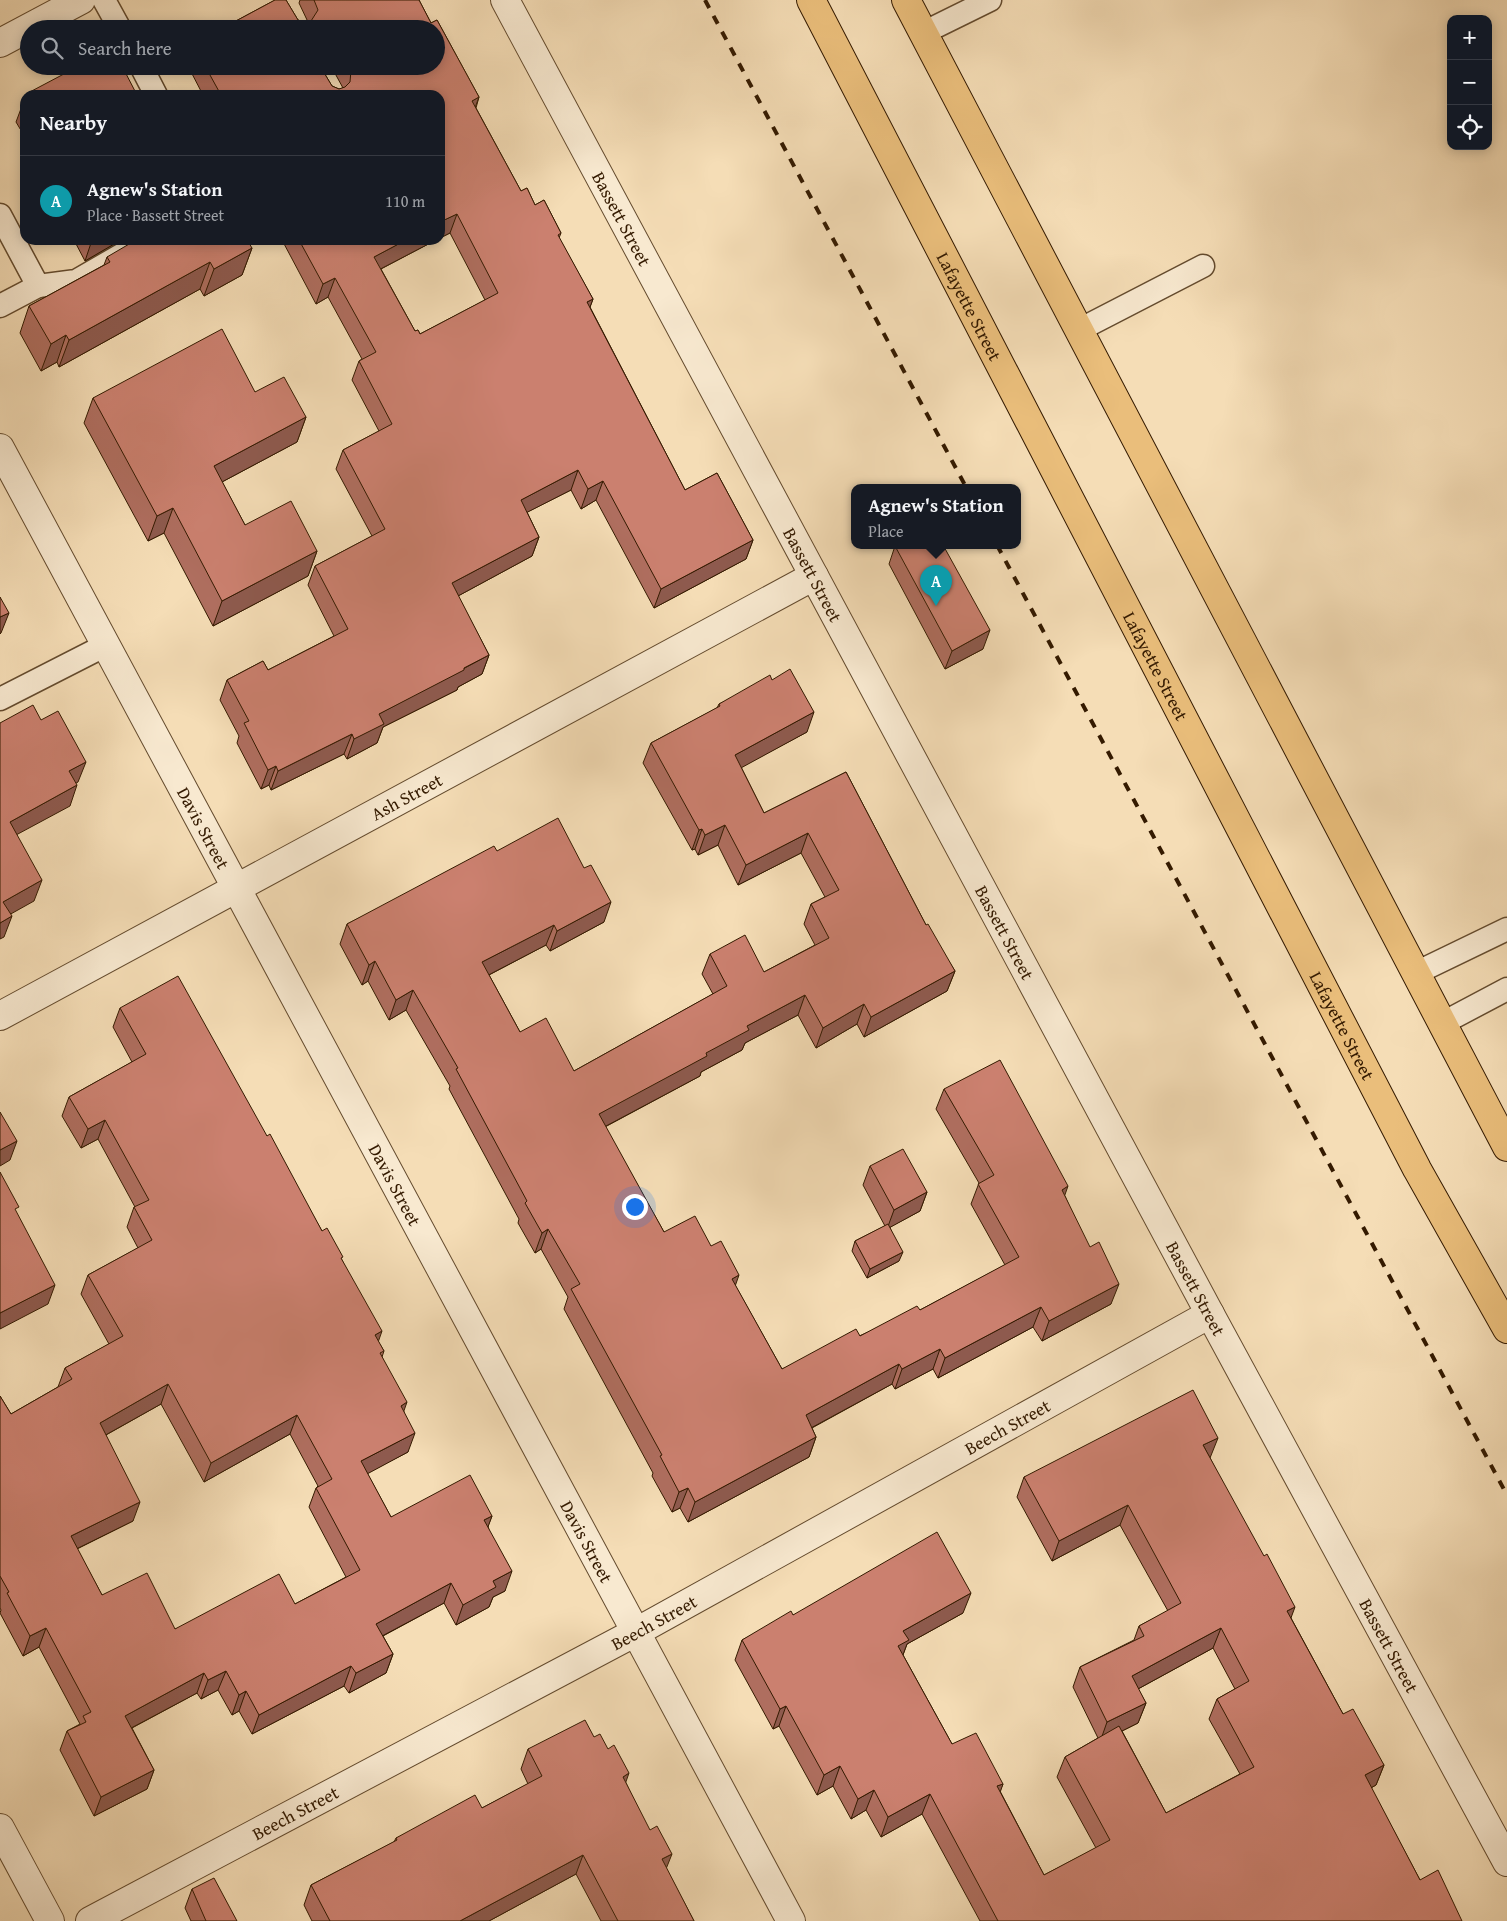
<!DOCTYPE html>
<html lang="en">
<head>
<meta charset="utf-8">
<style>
	:root { --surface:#171b24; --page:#242831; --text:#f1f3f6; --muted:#9ea1a6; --line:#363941; --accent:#8c9099 }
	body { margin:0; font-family:"Gentium Book Plus",serif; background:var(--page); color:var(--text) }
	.controls { position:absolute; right:15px; top:15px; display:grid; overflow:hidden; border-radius:10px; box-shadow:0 2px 12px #0003 }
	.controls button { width:45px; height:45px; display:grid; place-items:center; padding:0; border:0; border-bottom:1px solid var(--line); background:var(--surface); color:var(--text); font:25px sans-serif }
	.you { position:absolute; left:634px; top:1206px; width:18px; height:18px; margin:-12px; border:4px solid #fff; border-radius:50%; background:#1a73e8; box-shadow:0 0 0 8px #1a73e833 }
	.badge { display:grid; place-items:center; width:32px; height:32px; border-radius:50%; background:var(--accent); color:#fff; font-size:16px; font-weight:700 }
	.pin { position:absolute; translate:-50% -41px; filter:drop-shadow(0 1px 2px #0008) }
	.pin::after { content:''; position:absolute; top:26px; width:18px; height:15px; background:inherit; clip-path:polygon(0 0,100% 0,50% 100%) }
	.popup { position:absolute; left:851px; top:484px; width:170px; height:65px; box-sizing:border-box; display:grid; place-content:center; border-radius:10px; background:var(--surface); filter:drop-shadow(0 1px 4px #0005); font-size:16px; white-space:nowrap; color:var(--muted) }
	.popup b { font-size:19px; color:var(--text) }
	.popup::after { content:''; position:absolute; left:50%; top:100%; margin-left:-10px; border:10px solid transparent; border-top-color:var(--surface) }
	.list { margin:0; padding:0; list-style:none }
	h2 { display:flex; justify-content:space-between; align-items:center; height:65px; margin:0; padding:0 20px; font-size:21px }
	h2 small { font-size:16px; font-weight:400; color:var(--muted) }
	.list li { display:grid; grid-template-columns:32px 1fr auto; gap:15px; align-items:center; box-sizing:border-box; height:90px; padding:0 20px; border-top:1px solid var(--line) }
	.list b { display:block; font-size:19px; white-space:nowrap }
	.list p { margin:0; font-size:16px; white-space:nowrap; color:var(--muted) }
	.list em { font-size:16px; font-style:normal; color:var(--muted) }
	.icon { flex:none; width:28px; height:28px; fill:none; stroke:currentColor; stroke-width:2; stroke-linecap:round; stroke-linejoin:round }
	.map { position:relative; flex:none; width:1507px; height:1921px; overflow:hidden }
	.search { position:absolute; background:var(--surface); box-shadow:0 2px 12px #0003; left:20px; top:20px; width:425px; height:55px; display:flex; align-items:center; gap:12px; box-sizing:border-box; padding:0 18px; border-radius:28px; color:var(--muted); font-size:19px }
	.panel { position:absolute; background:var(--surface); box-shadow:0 2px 12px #0003; left:20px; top:90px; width:425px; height:155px; border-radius:15px }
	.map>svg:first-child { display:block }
</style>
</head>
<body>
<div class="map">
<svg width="1507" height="1921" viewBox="0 0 1507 1921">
	<rect width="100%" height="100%" fill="#f5ddb6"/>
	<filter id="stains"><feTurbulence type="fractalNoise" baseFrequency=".004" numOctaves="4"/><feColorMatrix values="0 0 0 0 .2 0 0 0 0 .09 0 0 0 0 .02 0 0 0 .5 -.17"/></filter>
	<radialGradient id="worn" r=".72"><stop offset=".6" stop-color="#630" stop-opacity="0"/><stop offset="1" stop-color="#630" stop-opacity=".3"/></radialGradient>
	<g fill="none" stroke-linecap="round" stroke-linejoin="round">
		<defs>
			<g id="service">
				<polyline points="104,0 120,29"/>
				<polyline points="923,33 990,0"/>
				<polyline points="141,66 156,95"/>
				<polyline points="0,215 38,286 0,306"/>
				<polyline points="38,286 76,281 147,240"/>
				<polyline points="1079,330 1203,266"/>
				<polyline points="0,699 106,645"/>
				<polyline points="1416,973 1507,929"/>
				<polyline points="1441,1024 1507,989"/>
			</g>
			<g id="minor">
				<path id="s1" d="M 0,448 L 791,1921"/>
				<path id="s2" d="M 0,1016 L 814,576"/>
				<polyline points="0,1828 50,1921"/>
				<path id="s3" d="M 90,1921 L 636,1632 L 1210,1314"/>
			</g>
			<g id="tertiary">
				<path id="s4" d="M 505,0 L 1210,1314 L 1507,1862"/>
				<polyline points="0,43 81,0"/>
			</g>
			<g id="primary">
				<path id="s5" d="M 811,0 L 1417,1169 L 1507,1329"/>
				<polyline points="906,0 1507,1147"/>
			</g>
		</defs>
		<!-- service casing -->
		<use href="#service" stroke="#644b2e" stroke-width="25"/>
		<!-- minor casing -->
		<use href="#minor" stroke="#644b2e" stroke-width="30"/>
		<!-- tertiary casing -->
		<use href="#tertiary" stroke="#644b2e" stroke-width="30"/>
		<!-- primary casing -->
		<use href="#primary" stroke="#341a00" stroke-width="30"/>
		<!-- service -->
		<use href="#service" stroke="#f8e9d0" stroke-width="22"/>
		<!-- minor -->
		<use href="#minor" stroke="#f8e9d0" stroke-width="28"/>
		<!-- tertiary -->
		<use href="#tertiary" stroke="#f8e9d0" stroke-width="28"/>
		<!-- primary -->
		<use href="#primary" stroke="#eabe7b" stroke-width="28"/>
		<!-- rail -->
		<g stroke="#341a00" stroke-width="4" stroke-dasharray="9 9" stroke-linecap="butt">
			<polyline points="705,0 966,487"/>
			<polyline points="997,545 1507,1495"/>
		</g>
	</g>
	<!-- wall -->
	<g fill="#af6e5f" stroke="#341a00" fill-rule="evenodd">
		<polygon points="275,0 286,0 298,20 305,23 308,22 299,3 300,0 419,0 431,23 437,20 479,97 476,108 521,191 527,188 535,205 544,200 561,233 559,238 593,299 590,307 685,490 717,473 753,540 746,559 654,608 596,500 581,509 571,490 527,512 539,537 532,556 458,596 489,655 482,674 458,687 457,690 383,727 377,743 347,759 344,754 271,790 269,785 261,789 237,743 239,736 220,700 227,680 263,661 268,670 334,636 308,585 315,566 372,536 336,469 343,450 379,431 352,380 359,361 362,359 328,297 316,304 282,240 436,240 381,269 415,331 418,330 420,334 485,300 450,233 440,238 440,95 203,95 188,66 320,66 332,86 339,89 343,88 331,66 436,66 436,29 221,29"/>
		<polygon points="25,98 25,137 16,122"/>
		<polygon points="74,240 121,240 85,261"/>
		<polygon points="252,248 242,275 204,296 200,289 59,367 57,362 41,371 20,333 29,306 104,265 107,257"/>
		<polygon points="255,392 306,417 297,442 222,482 245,525 317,551 308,576 213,626 164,533 148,541 84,423 93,398"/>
		<polygon points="895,546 983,649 945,669 889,564"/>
		<polygon points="772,680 807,732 741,767 764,813 846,772 926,925 955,971 947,991 864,1037 857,1024 816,1048 798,1015 745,1043 742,1050 701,1072 700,1076 605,1127 664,1232 711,1246 735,1285 782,1369 920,1310 1005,1265 971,1204 979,1183 936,1109 944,1089 1065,1196 1111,1304 1042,1341 1033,1327 938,1378 933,1369 895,1389 892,1384 812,1428 816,1437 809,1457 688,1522 680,1508 672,1512 652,1476 653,1473 564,1309 568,1297 541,1249 535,1253 518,1223 519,1219 449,1089 450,1086 406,1010 389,1020 368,981 362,985 340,944 347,924 497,851 604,922 550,951 546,945 489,975 520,1032 574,1071 713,994 702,974 710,954 764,972 815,945 804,924 811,904 825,897 801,853 738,885 718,845 698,855 695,849 692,850 643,763 651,743 717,708 719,704"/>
		<path d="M 120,1008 L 267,1136 L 322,1231 L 342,1260 L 378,1341 L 384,1351 L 382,1357 L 404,1412 L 408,1452 L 367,1473 L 391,1517 L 492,1516 L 488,1526 L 505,1591 L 493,1597 L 489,1607 L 456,1625 L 444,1603 L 383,1636 L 393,1654 L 386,1673 L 349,1693 L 344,1686 L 252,1734 L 239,1711 L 232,1715 L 218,1690 L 201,1699 L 197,1693 L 132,1728 L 154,1770 L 147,1789 L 94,1816 L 60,1750 L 67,1731 L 80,1724 L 39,1647 L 23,1656 L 0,1613 L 1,1610 L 0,1608 L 0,1396 L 11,1414 L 58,1387 L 65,1368 L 109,1344 L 81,1294 L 88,1275 L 138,1248 L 127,1227 L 134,1207 L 135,1207 L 98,1139 L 81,1148 L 62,1116 L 69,1097 L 132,1062 L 113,1027 ZM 161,1404 L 204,1482 L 290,1434 L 318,1486 L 316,1488 L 309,1507 L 346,1577 L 295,1604 L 175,1629 L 102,1595 L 77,1549 L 133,1521 L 106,1435 Z"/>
		<polygon points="870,1166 927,1192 920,1211 890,1227 899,1261 867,1278 852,1251 855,1241 885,1226 863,1185"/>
		<path d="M 1210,1458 L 1291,1618 L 1343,1714 L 1384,1765 L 1376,1785 L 1371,1788 L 1420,1880 L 1462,1921 L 980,1921 L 922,1814 L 881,1837 L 866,1810 L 851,1819 L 833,1786 L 817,1795 L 779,1726 L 773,1729 L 735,1660 L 742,1640 L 793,1615 L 963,1613 L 907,1644 L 903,1655 L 952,1744 L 1003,1784 L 1000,1791 L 1044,1875 L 1096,1848 L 1057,1777 L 1065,1757 L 1098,1738 L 1073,1687 L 1080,1667 L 1134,1640 L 1139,1626 L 1168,1611 L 1120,1525 L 1052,1561 L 1017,1497 L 1024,1477 ZM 1213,1648 L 1235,1689 L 1217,1699 L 1209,1719 L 1240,1774 L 1166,1813 L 1122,1731 L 1138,1723 L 1146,1703 L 1138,1689 Z"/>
		<polygon points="594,1737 626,1783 666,1868 694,1921 601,1921 576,1874 489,1921 312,1921 304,1905 311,1885 394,1842 396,1838 482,1808 528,1784 521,1769 528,1749"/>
		<polygon points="192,1889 237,1921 191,1921 185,1908"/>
	</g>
	<!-- shaded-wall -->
	<g fill="#8e5a4e" stroke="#341a00">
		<polygon points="479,97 472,116 472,101"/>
		<polygon points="457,214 450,233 440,238 440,222"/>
		<polygon points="92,240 121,240 85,261"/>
		<polygon points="406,240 436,240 367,276 374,257"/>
		<polygon points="252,248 242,275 204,296 214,269"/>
		<polygon points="210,262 200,289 59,367 69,340"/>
		<polygon points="335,278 328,297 316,304 323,284"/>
		<polygon points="593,299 586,318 587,302"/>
		<polygon points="66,335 57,362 41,371 51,344"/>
		<polygon points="306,417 297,442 205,491 214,466"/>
		<polygon points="578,470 571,490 514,519 521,500"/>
		<polygon points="603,481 596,500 581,509 588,489"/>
		<polygon points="173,508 164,533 148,541 157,516"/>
		<polygon points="539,537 532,556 445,603 452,583"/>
		<polygon points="753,540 746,559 654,608 661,589"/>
		<polygon points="317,551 308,576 213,626 222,601"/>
		<polygon points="9,613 1,633 0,634 0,617"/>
		<polygon points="990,630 983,649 945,669 952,651"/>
		<polygon points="489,655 482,674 458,687 457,690 383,727 377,743 347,759 354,739 379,714"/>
		<polygon points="814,712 807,732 728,775 735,755"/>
		<polygon points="352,734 344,754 271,790 278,771"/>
		<polygon points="86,762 78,782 62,792 69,771"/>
		<polygon points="276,766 269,785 261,789 268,770"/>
		<polygon points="77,785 70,806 3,842 10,822"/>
		<polygon points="725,825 718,845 698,855 705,835"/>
		<polygon points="702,829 695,849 692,850 699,830"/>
		<polygon points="808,833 801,853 738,885 746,865"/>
		<polygon points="42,880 34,901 0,920 3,902"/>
		<polygon points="611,902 604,922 550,951 557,931"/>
		<polygon points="12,916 4,937 0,939 0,923"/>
		<polygon points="554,925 546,945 475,982 482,962"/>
		<polygon points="375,961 368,981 362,985 369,965"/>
		<polygon points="955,971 947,991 864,1037 871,1017"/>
		<polygon points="413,990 406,1010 389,1020 396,1000"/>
		<polygon points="805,995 798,1015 745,1043 742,1050 701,1072 700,1076 591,1134 599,1114 747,1026"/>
		<polygon points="864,1004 857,1024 816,1048 823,1028"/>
		<polygon points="105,1120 98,1139 81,1148 88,1129"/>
		<polygon points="17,1141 10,1160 0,1166 0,1150"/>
		<polygon points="1068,1186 1061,1206 1062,1190"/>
		<polygon points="927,1192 920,1211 887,1229 894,1210"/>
		<polygon points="548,1229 541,1249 535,1253 542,1233"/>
		<polygon points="903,1252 899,1261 867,1278 870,1269"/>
		<polygon points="739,1275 732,1295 732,1279"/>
		<polygon points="1119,1284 1111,1304 1042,1341 1049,1321"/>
		<polygon points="55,1285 48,1304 0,1329 0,1313"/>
		<polygon points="1041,1307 1033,1327 938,1378 945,1358"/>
		<polygon points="382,1331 375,1351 375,1335"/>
		<polygon points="940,1349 933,1369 895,1389 902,1369"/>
		<polygon points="899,1364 892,1384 798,1435 806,1415"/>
		<polygon points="168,1384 161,1404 93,1442 100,1423"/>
		<polygon points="407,1402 400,1422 401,1406"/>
		<polygon points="297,1415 290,1434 204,1482 211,1463"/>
		<polygon points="415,1433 408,1452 354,1481 361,1461"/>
		<polygon points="816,1437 809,1457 688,1522 695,1502"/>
		<polygon points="1218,1438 1210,1458 1203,1445"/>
		<polygon points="688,1488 680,1508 672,1512 679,1492"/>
		<polygon points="140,1502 133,1521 64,1555 71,1536"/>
		<polygon points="1128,1505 1120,1525 1052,1561 1059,1541"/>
		<polygon points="492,1516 485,1535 484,1520"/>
		<polygon points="512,1571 505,1591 493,1597 489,1607 456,1625 463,1605 493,1581"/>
		<polygon points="451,1583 444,1603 369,1643 376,1624"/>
		<polygon points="971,1593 963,1613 907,1644 901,1660 891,1666 903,1631"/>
		<polygon points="1295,1607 1288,1626 1287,1611"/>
		<polygon points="46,1628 39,1647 23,1656 30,1636"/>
		<polygon points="1221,1628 1213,1648 1125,1696 1132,1676"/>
		<polygon points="393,1654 386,1673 349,1693 356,1673"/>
		<polygon points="351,1666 344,1686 252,1734 259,1715"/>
		<polygon points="226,1671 218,1690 201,1699 208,1680"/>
		<polygon points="204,1673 197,1693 118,1735 125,1716"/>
		<polygon points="246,1691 239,1711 232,1715 239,1695"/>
		<polygon points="1146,1703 1138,1723 1100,1742 1107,1722"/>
		<polygon points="786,1706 779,1726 773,1729 780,1709"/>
		<polygon points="1384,1765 1376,1785 1358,1795 1365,1775"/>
		<polygon points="840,1766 833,1786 817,1795 824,1775"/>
		<polygon points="154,1770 147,1789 94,1816 101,1797"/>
		<polygon points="629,1773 622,1793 623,1777"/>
		<polygon points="1003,1784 996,1804 997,1786"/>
		<polygon points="874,1790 866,1810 851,1819 858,1799"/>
		<polygon points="930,1794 922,1814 881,1837 888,1817"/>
		<polygon points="672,1854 664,1874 662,1859"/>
		<polygon points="583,1855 576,1874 489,1921 460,1921"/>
	</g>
	<!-- building -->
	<g fill="#cb806f" stroke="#341a00" fill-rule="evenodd">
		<polygon points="275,0 286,0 298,20 305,23 311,21 318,10 314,0 419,0 431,23 437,20 479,97 472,101 521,191 527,188 535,205 544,200 561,233 558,235 593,299 587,302 685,490 717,473 753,540 661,589 603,481 588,489 578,470 521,500 539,537 452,583 489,655 464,668 464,670 379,714 384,724 354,739 352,734 278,771 276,766 268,770 244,723 249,721 227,680 263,661 268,670 348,629 315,566 385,529 343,450 392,424 359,361 376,352 335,278 323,284 299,240 406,240 374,257 415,331 418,330 420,334 498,293 457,214 440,222 440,95 221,95 205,66 320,66 332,86 339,89 345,87 350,82 351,70 349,66 436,66 436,29 221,29"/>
		<polygon points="79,66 122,66 137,95 26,94"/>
		<polygon points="136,240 247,240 252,248 214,269 210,262 69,340 66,335 51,344 29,306 110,262 107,257"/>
		<polygon points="222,329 255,392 284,377 306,417 214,466 245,525 291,501 317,551 222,601 173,508 157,516 93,398"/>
		<polygon points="897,545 943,545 990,630 952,651 895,546"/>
		<polygon points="0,597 9,613 0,617"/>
		<polygon points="790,669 814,712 735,755 764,813 846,772 926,925 928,924 955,971 871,1017 864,1004 823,1028 805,995 747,1026 749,1030 706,1053 707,1056 599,1114 664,1232 695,1216 711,1246 721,1241 739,1275 732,1279 782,1369 856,1329 860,1336 917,1306 920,1310 1019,1257 978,1184 994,1175 944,1089 1000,1060 1068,1186 1062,1190 1090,1247 1099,1242 1119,1284 1049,1321 1041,1307 945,1358 940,1349 902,1369 899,1364 806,1415 816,1437 695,1502 688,1488 679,1492 660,1456 662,1455 571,1289 580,1284 548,1229 542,1233 525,1203 527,1201 456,1069 458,1068 413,990 396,1000 375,961 369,965 347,924 494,846 497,851 558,818 584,868 591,865 611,902 557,931 554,925 482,962 520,1032 546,1018 574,1071 727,986 710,954 745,935 764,972 829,938 811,904 839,890 808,833 746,865 725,825 705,835 702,829 699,830 651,743 720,706 719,704 770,675 772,680"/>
		<polygon points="33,705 41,720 58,711 86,762 69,771 77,785 10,822 42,880 3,902 12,916 0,923 0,723"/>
		<path d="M 178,976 L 267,1136 L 270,1134 L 322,1231 L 327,1228 L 343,1257 L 341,1258 L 382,1331 L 375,1335 L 384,1351 L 380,1353 L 407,1402 L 401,1406 L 415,1433 L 361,1461 L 391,1517 L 470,1475 L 492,1516 L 484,1520 L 512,1571 L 493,1581 L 496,1587 L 463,1605 L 451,1583 L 376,1624 L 393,1654 L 356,1673 L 351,1666 L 259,1715 L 246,1691 L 239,1695 L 226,1671 L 208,1680 L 204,1673 L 125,1716 L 154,1770 L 101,1797 L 67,1731 L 86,1722 L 83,1716 L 91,1712 L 46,1628 L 30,1636 L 7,1593 L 9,1592 L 0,1576 L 0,1396 L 11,1414 L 72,1379 L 65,1368 L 123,1336 L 88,1275 L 152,1240 L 134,1207 L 149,1200 L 105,1120 L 88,1129 L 69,1097 L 146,1054 L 120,1008 ZM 168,1384 L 211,1463 L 297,1415 L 332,1479 L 316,1488 L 360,1570 L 295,1604 L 279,1574 L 175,1629 L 147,1573 L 102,1595 L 71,1536 L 140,1502 L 100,1423 Z"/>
		<polygon points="0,1112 17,1141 0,1150"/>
		<polygon points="903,1149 927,1192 894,1210 870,1166"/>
		<polygon points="0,1172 19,1207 15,1209 55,1285 0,1313"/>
		<polygon points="888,1224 903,1252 870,1269 855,1241"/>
		<polygon points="1193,1390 1218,1438 1203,1445 1264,1556 1267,1554 1295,1607 1287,1611 1343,1714 1353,1709 1384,1765 1365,1775 1420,1880 1438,1870 1462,1921 998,1921 930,1794 888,1817 874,1790 858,1799 840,1766 824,1775 786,1706 780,1709 742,1640 791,1611 793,1615 937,1532 971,1593 903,1631 909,1640 898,1646 952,1744 976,1733 1003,1784 997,1786 1044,1875 1110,1840 1065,1757 1119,1726 1166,1813 1254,1767 1217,1699 1249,1681 1221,1628 1132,1676 1146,1703 1107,1722 1080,1667 1144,1636 1139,1626 1181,1603 1128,1505 1059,1541 1024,1477"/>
		<polygon points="585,1720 594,1737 600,1734 608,1749 614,1745 629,1773 623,1777 650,1830 657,1826 672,1854 662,1859 694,1921 618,1921 583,1855 460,1921 330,1921 311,1885 397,1840 396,1838 475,1795 482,1808 542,1776 528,1749"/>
		<polygon points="214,1878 237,1921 206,1921 192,1889"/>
	</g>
	<g text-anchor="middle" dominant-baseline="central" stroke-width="5" stroke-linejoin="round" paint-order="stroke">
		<!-- street labels -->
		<g font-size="18" fill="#341a00" stroke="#f8e9d0">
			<text stroke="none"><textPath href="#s4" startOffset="248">Bassett Street</textPath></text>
			<text stroke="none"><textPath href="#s5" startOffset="345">Lafayette Street</textPath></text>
			<text stroke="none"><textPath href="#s4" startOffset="652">Bassett Street</textPath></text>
			<text stroke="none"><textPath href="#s5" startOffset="750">Lafayette Street</textPath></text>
			<text stroke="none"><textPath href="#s2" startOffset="462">Ash Street</textPath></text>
			<text stroke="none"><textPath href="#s1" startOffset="431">Davis Street</textPath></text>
			<text stroke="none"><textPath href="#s4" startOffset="1058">Bassett Street</textPath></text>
			<text stroke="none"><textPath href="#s5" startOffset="1155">Lafayette Street</textPath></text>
			<text stroke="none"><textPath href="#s1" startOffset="836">Davis Street</textPath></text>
			<text stroke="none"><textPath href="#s4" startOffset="1462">Bassett Street</textPath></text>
			<text stroke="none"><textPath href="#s3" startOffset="1042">Beech Street</textPath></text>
			<text stroke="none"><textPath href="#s1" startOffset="1241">Davis Street</textPath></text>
			<text stroke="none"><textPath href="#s3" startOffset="638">Beech Street</textPath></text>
			<text stroke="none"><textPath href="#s4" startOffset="1868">Bassett Street</textPath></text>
			<text stroke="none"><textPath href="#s3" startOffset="232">Beech Street</textPath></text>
		</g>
	</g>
	<rect width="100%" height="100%" filter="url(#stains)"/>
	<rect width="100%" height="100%" fill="url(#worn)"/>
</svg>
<div class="controls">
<button>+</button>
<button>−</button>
<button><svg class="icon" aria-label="locate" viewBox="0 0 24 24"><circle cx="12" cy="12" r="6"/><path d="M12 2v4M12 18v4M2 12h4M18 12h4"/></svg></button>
</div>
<div class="you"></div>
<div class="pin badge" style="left:936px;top:606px;background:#0f9aa8">A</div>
<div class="popup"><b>Agnew's Station</b>Place</div>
<div class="search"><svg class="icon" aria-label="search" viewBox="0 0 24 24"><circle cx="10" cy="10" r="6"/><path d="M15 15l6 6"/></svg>Search here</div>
<section class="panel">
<h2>Nearby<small></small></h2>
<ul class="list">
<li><span class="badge" style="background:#0f9aa8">A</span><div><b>Agnew's Station</b><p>Place · Bassett Street</p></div><em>110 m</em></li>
</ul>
</section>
</div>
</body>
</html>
